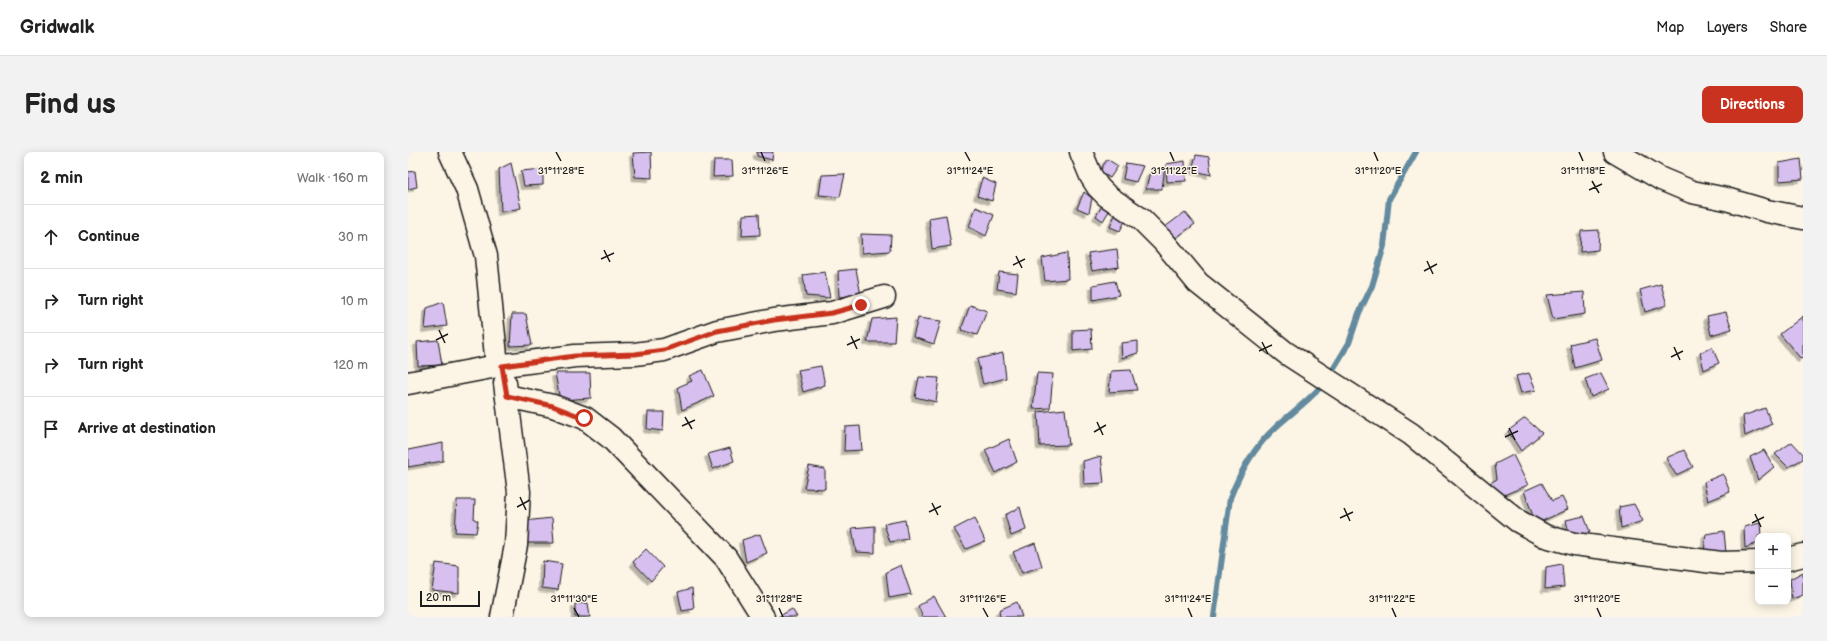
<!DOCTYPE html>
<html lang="en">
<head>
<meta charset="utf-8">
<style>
	:root { --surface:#fff; --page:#f2f2f2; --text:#222; --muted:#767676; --line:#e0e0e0; --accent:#c8321e }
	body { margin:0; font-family:"Balsamiq Sans",sans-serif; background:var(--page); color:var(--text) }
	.controls { position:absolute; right:12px; bottom:12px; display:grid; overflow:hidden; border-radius:8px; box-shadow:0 2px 10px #0003 }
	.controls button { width:36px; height:36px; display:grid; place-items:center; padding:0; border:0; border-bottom:1px solid var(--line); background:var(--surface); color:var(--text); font:20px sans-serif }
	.scale { position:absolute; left:12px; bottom:10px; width:60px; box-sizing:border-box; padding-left:4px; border:2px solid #1c1c1c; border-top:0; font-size:11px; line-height:14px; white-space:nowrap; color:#1c1c1c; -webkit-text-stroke:3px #fcf5e5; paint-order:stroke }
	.stop { position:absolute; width:12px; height:12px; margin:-9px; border:3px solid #c8321e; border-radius:50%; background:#fff }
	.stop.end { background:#c8321e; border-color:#fff; box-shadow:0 1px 4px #0008 }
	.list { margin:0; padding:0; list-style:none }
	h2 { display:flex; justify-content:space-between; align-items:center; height:52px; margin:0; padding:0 16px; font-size:17px }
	h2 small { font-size:13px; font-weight:400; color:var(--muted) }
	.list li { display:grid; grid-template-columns:26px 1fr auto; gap:12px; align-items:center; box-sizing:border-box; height:64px; padding:0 16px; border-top:1px solid var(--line) }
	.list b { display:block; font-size:15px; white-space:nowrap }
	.list em { font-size:13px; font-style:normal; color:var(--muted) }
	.icon { flex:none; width:22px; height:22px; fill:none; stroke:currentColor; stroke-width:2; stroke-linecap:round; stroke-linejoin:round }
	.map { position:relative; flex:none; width:1395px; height:465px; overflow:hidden; border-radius:8px }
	header { display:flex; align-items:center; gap:24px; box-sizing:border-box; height:56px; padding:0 20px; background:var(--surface); border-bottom:1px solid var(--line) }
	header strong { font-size:19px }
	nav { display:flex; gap:22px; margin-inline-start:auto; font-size:14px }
	.intro { display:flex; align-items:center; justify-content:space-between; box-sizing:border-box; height:96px; padding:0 24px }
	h1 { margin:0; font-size:28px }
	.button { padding:10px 18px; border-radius:8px; background:var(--accent); color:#fff; font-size:14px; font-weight:700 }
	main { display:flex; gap:24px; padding:0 24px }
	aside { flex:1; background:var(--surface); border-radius:8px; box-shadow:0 2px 10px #0003 }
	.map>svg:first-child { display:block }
</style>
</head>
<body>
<header>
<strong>Gridwalk</strong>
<nav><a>Map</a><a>Layers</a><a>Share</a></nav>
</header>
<div class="intro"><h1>Find us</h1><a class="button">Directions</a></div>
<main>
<aside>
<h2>2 min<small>Walk · 160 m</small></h2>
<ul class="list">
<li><svg class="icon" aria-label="ahead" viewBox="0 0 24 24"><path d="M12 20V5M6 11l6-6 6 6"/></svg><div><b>Continue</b></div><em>30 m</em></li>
<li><svg class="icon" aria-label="right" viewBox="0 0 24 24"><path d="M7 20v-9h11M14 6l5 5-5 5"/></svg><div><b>Turn right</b></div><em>10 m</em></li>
<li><svg class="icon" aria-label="right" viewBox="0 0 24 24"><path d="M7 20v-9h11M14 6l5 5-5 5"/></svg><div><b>Turn right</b></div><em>120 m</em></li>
<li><svg class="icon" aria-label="arrive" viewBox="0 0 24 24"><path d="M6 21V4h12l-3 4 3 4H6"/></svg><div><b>Arrive at destination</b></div></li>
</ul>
</aside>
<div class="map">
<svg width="1395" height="465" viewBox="0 0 1395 465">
	<defs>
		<filter id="shadow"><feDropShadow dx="-3.5" dy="3.5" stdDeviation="0" flood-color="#0004"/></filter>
	</defs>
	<rect width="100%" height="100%" fill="#fcf5e5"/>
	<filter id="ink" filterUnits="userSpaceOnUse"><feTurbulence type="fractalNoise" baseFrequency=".025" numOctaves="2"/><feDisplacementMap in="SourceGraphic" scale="8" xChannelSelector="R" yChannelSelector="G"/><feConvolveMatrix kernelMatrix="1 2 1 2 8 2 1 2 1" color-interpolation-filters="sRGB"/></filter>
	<g filter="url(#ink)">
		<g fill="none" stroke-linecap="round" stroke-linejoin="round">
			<!-- stream -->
			<g stroke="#638a9e" stroke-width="6">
				<polyline points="921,224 941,191 951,161 964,134 976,94 981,47 1008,0"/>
				<path d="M 806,465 L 822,346 C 832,320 847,294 868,275 C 883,261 902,248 916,231"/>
			</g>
		</g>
		<!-- building -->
		<g fill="#d7bfef" stroke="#1c1c1c" filter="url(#shadow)">
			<polygon points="243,0 244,26 227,25 225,1"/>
			<polygon points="349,0 365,0 364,8 349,4"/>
			<polygon points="788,3 801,5 803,23 784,18"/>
			<polygon points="699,7 710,14 702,26 692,19"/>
			<polygon points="1393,7 1395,27 1371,29 1371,11"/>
			<polygon points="306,8 324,8 325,24 305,25"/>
			<polygon points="777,9 778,29 759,30 758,12"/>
			<polygon points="103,11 113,56 93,60 91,17"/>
			<polygon points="718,11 735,14 728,30 715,27"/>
			<polygon points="757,15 754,37 738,37 742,20"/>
			<polygon points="135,17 135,33 116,34 113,19"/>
			<polygon points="7,19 9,35 0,37 0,20"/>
			<polygon points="437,22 432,45 411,43 414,23"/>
			<polygon points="574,26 588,32 584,49 569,44"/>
			<polygon points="676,40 684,46 681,61 669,56"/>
			<polygon points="697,49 704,54 695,69 688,64"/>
			<polygon points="568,55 586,63 578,84 561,75"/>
			<polygon points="709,58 719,65 712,79 702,75"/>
			<polygon points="777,60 787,72 761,91 753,78"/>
			<polygon points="351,62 352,83 334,84 335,63"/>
			<polygon points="538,63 543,94 524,97 521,66"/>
			<polygon points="1191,78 1190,98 1172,100 1173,79"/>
			<polygon points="453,82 483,83 482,99 454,101"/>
			<polygon points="709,97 711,115 684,119 680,101"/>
			<polygon points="659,101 660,127 637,129 634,106"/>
			<polygon points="448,117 453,143 431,145 430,119"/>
			<polygon points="417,120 422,146 398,144 395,123"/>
			<polygon points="591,120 610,122 608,140 589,137"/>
			<polygon points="707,129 711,143 685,148 685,133"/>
			<polygon points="1253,132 1259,153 1237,160 1232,138"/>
			<polygon points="1176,140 1177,162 1145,167 1139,143"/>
			<polygon points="35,150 39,174 17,177 19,156"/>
			<polygon points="562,153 579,159 569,183 553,178"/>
			<polygon points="1318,160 1324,177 1303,183 1299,164"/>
			<polygon points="104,162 118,162 124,193 102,194"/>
			<polygon points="1395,164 1395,206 1393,207 1372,182"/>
			<polygon points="488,165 486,190 459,190 464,167"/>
			<polygon points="510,166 533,169 526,192 505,185"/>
			<polygon points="683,177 684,197 665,199 665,178"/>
			<polygon points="1187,186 1194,208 1167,216 1162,192"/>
			<polygon points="30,188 34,213 10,214 9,190"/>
			<polygon points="730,189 730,201 714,206 713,191"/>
			<polygon points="1304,195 1311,211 1296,218 1292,201"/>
			<polygon points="595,201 598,226 575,232 569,207"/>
			<polygon points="413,214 417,233 395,240 390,218"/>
			<polygon points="295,218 306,244 274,258 270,235 284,229 281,224"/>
			<polygon points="723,218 729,238 701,240 703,219"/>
			<polygon points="147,221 182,221 183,246 152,248"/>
			<polygon points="629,221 645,222 642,256 625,257"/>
			<polygon points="1121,221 1128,238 1113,241 1108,224"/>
			<polygon points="1193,221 1201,237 1183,245 1177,227"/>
			<polygon points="511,225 531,226 528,250 507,245"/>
			<polygon points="1357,256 1364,272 1337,284 1335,264"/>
			<polygon points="657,257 661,293 632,294 630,260"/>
			<polygon points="240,260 256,260 255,279 239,277"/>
			<polygon points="1117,266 1134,281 1113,299 1100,279"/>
			<polygon points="452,274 454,298 436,299 437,275"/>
			<polygon points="601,287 609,310 588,321 577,298"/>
			<polygon points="1384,290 1395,302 1395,307 1380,315 1367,302"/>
			<polygon points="35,291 35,309 0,315 0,298"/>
			<polygon points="322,296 326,309 305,317 300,302"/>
			<polygon points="1276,298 1285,315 1268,323 1258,306"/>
			<polygon points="1356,298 1366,315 1350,328 1342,305"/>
			<polygon points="1105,303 1120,333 1091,345 1082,331 1089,327 1087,312"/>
			<polygon points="693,304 696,331 676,332 675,309"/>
			<polygon points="401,314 417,317 417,337 396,336"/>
			<polygon points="1315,322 1322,340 1300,349 1296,330"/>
			<polygon points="1134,331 1144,349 1154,345 1160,357 1128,372 1116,339"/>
			<polygon points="49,348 67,348 66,367 70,369 68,381 47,380"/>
			<polygon points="1226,352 1235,369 1213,376 1211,355"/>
			<polygon points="612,355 618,378 603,384 597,363"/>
			<polygon points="1176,364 1182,380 1162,387 1158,368"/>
			<polygon points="144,366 146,391 114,391 116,369"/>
			<polygon points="567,366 577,389 558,397 546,377"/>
			<polygon points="497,368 500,387 482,390 476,372"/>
			<polygon points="1352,371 1353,384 1350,384 1350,391 1337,396 1336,375"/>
			<polygon points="467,374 467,401 448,400 444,376"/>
			<polygon points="1316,379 1318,401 1296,401 1298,382"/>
			<polygon points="352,382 359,401 338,410 334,388"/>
			<polygon points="627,391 634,414 614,421 605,400"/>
			<polygon points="238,397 255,415 243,429 225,410"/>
			<polygon points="135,409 154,412 150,438 134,436"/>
			<polygon points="28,411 51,414 51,441 24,438"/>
			<polygon points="1154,412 1156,435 1137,437 1138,415"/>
			<polygon points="493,413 503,442 481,446 478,420"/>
			<polygon points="1395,420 1395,443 1384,447 1382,427"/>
			<polygon points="284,436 286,457 274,459 270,440"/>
			<polygon points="526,444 538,465 515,465 510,454"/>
			<polygon points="609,450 614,465 592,465 591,458"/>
			<polygon points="180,451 182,465 167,465 167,452"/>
			<polygon points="384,457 389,465 370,465"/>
		</g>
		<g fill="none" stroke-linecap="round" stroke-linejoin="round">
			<defs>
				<g id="minor">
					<polyline points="42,0 59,37 78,104 89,214"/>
					<polyline points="673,0 683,24 690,35 699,44 733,67 756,90 790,131 878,201 1003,282 1110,369 1137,384 1166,392 1313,411 1350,410"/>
					<polyline points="1207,0 1253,27 1284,40 1318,47 1359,59 1395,66"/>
					<polyline points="0,231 89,214 167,204 227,202 256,198 309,179 366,168 424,161 476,145"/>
					<polyline points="99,244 145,254 177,266 203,286 318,406 355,465"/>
					<polyline points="1380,407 1395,403"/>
					<polyline points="94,465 108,393 111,340 97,231"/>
				</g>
			</defs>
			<!-- minor casing -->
			<use href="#minor" stroke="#1c1c1c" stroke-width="25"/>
			<!-- minor -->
			<use href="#minor" stroke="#fcf5e5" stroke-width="22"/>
		</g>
	</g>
	<g fill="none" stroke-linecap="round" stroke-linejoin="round" filter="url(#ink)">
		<!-- route -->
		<polyline stroke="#c8321e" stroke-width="5" points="176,266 145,254 99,244 94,214 167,204 227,202 256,198 309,179 366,168 424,161 453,153"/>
	</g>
	<!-- ticks -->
	<path fill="none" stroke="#1c1c1c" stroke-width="1.5" d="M 148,0 L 153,9M 353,0 L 357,9M 557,0 L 562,9M 762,0 L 766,9M 966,0 L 970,9M 1171,0 L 1175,9M 1184,29 L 1191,41M 1181,38 L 1194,32M 196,98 L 202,110M 608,104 L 614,116M 193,107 L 206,101M 1019,109 L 1025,122M 605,113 L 617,107M 1016,119 L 1029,112M 31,178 L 37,191M 443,184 L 449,197M 28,188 L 40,182M 854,190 L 860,202M 439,193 L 452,187M 1266,195 L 1272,208M 851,199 L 864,193M 1263,205 L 1275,199M 277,265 L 284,277M 689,270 L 695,283M 274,274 L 287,268M 1101,276 L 1107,288M 686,280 L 698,273M 1097,285 L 1110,279M 112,345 L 118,358M 524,351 L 530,363M 109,355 L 122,348M 936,356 L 942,369M 521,360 L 533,354M 1347,362 L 1353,375M 932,366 L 945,360M 1344,371 L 1356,365M 166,456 L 171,465M 371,456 L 375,465M 575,456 L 580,465M 780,456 L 784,465M 984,456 L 988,465M 1189,456 L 1193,465"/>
	<g font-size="10" text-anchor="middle" fill="#1c1c1c" stroke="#fcf5e5" stroke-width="3" stroke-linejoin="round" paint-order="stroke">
		<text x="153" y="22">31°11'28"E</text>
		<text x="357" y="22">31°11'26"E</text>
		<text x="562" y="22">31°11'24"E</text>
		<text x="1175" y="22">31°11'18"E</text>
		<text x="766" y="22">31°11'22"E</text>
		<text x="970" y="22">31°11'20"E</text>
		<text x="166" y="450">31°11'30"E</text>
		<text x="371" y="450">31°11'28"E</text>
		<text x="575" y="450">31°11'26"E</text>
		<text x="780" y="450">31°11'24"E</text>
		<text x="984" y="450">31°11'22"E</text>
		<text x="1189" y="450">31°11'20"E</text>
	</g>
</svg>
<div class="controls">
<button>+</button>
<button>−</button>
</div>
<div class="scale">20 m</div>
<div class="stop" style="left:176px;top:266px"></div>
<div class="stop end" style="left:453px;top:153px"></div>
</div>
</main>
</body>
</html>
